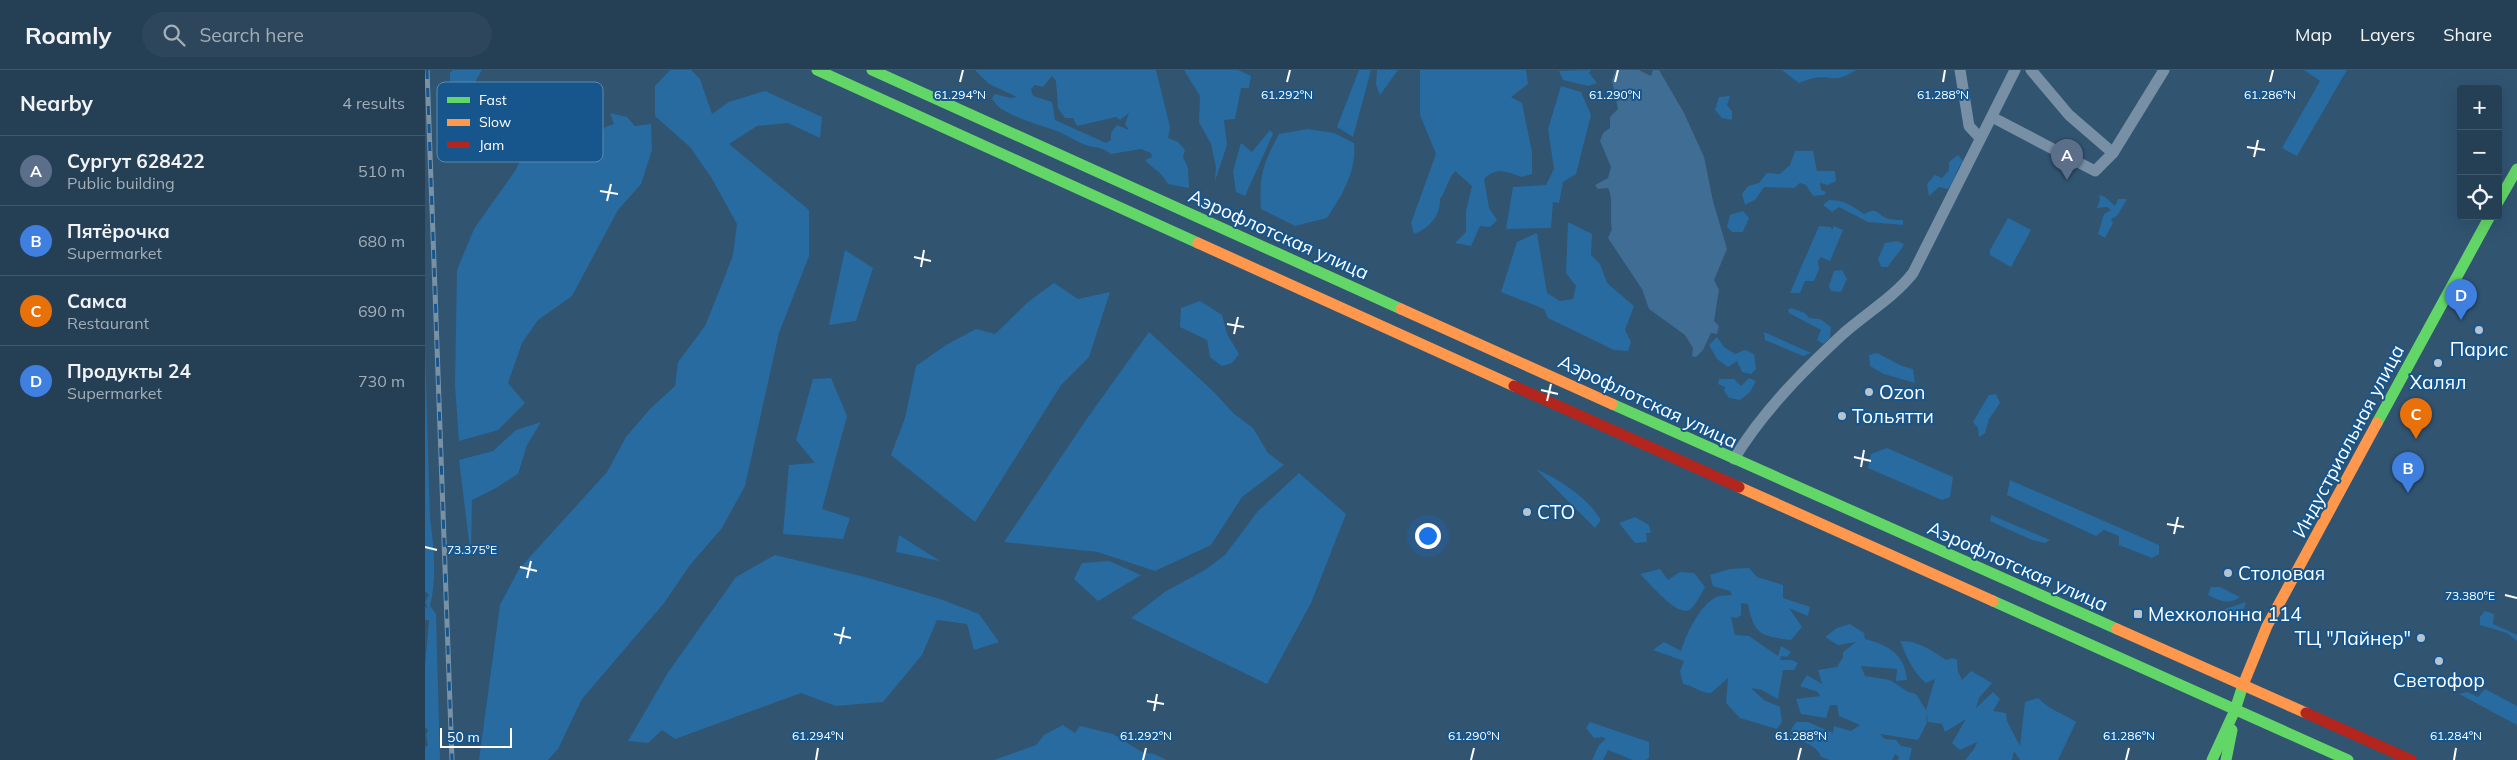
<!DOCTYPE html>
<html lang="en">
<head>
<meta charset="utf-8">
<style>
	:root { --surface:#253f55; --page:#2d465b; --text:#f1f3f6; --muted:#a3afb9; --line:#42586c; --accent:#ea580c }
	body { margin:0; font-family:Mulish,sans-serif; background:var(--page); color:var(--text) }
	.controls { position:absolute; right:15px; top:15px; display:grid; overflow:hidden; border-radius:5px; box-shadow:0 5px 20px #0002 }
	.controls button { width:45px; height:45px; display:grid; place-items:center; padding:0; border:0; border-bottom:1px solid var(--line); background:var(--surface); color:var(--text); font:25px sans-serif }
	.scale { position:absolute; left:15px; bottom:12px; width:72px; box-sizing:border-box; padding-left:5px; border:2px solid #fff; border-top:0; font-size:14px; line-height:18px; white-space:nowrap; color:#fff; -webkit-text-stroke:4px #16568c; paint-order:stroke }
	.you { position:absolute; left:1002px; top:465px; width:18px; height:18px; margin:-12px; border:4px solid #fff; border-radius:50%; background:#1a73e8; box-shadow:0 0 0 8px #1a73e833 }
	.badge { display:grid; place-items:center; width:32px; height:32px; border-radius:50%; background:var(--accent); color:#fff; font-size:16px; font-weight:700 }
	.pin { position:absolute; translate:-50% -41px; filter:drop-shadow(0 1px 2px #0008) }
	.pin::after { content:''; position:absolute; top:26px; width:18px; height:15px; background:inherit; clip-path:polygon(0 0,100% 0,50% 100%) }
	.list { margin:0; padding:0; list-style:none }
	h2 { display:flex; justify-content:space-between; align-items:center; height:65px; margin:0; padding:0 20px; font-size:21px }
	h2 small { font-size:16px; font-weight:400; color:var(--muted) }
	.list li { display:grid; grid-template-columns:32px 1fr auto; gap:15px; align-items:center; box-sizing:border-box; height:70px; padding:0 20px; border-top:1px solid var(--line) }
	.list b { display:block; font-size:19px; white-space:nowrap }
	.list p { margin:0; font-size:16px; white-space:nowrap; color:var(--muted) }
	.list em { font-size:16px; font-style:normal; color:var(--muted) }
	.icon { flex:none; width:28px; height:28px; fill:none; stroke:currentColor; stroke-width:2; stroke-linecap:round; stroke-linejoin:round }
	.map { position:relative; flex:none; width:2092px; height:690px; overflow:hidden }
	header { display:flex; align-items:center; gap:30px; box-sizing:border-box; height:70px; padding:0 25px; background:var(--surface); border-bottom:1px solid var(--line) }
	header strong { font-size:24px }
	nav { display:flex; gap:28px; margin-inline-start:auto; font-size:18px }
	.search { width:350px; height:45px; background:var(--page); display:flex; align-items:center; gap:12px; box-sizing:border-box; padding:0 18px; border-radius:28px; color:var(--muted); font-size:19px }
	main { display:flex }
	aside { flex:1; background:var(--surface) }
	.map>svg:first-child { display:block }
</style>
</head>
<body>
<header>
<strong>Roamly</strong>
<div class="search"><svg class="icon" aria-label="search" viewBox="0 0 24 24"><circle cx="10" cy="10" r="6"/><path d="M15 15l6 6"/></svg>Search here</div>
<nav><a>Map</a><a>Layers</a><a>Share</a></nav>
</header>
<main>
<aside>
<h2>Nearby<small>4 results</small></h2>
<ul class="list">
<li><span class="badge" style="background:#5c6f8a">A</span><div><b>Сургут 628422</b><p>Public building</p></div><em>510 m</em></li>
<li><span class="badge" style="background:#3f7fe0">B</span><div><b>Пятёрочка</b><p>Supermarket</p></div><em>680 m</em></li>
<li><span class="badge" style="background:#e8710a">C</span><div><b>Самса</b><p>Restaurant</p></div><em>690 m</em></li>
<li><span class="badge" style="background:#3f7fe0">D</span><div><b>Продукты 24</b><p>Supermarket</p></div><em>730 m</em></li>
</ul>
</aside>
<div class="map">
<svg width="2092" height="690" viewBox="0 0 2092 690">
	<rect width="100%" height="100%" fill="#315471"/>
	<!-- green -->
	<g fill="#276ba1" fill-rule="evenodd">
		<polygon points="28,0 57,0 28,51 25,42 25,3"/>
		<polygon points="245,0 266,0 275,9 287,44 304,32 340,21 397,47 395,68 363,53 332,56 304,74 384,140 384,186 354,263 320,416 297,458 265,495 239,533 157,629 133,679 123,690 54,690 75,535 94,499 182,402 201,367 225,339 250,316 253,292 280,256 297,214 308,185 312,154 286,107 265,77 230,46 230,16"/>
		<path d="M 550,0 L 731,0 L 745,57 L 743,68 L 753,72 L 760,80 L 758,87 L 763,98 L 764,118 L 743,114 C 736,101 729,100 720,90 L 727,87 L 726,83 L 716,79 L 686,84 C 674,75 670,79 658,74 C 650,71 642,65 634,62 C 617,55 573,45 567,28 L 570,24 L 586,28 L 592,27 L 564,14 ZM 627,6 L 631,11 L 633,38 L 640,48 L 648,48 L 652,56 L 691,47 L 695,50 L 704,43 L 700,54 L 704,60 L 692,55 L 686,63 L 686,70 L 681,73 L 630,50 L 627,32 L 608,26 L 606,19 L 610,15 L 618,17 Z"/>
		<polygon points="759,0 813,0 826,6 824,18 816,18 810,49 799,50 802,75 790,111 791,97 786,74 774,52 775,26"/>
		<polygon points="934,0 946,0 928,67 912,57"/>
		<polygon points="952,0 973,0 955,25 951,15"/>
		<path d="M 995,0 L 1101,0 L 1103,14 L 1086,27 L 1097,33 L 1107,82 L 1107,104 L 1096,107 C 1082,101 1071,97 1059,109 L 1064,138 L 1072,150 L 1065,157 L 1055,156 L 1046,176 L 1030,173 L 1041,162 L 1041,141 L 1047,116 L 1030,101 C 1022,110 1022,120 1015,129 C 1016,145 1004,159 989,164 L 986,153 L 1011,84 L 995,45 Z"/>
		<polygon points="1166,0 1164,3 1172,13 1163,16 1138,10 1134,1"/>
		<path d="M 1431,0 C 1409,14 1410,5 1389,8 C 1384,9 1379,11 1374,13 L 1357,0 Z"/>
		<polygon points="1879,0 1922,0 1872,86 1857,78 1895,11"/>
		<polygon points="1136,16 1156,22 1166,45 1151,104 1138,112 1134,133 1128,132 1126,158 1081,159 1088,117 1121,115 1129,99 1123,59"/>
		<polygon points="1305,26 1302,35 1307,41 1307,50 1297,48 1290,40 1294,27"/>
		<path d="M 121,37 L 135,43 C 141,55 150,73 163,78 L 171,72 L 180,57 L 189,54 L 185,43 L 202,47 L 210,56 L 226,54 L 227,80 L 216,114 L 193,140 L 147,226 L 113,250 L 97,273 L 83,313 L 100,333 L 73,360 L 34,371 L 30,315 L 32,200 L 49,159 L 90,101 Z"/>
		<path d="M 883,59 L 909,63 L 929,73 C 932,101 917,125 902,148 L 870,156 L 836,139 C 834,105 838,94 854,64 Z"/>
		<polygon points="845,60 848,64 820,126 811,122 808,101 816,73 827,82"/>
		<polygon points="1370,81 1388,81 1392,101 1410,101 1411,111 1403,115 1395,113 1396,120 1401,122 1399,125 1388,126 1381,115 1375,113 1369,118 1339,117 1331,129 1320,135 1317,124 1323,116 1334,113 1342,103 1355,104 1365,95"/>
		<path d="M 1533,85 L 1538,91 C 1530,101 1530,110 1523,119 L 1514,117 L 1504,126 L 1502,114 L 1510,105 L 1517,108 L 1524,100 L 1524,92 Z"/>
		<polygon points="1674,125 1680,127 1690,136 1693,129 1702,129 1692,146 1686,149 1688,153 1680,168 1673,164 1679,144 1686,140 1682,137 1672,138 1675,130"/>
		<path d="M 1404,130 C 1418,130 1428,136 1439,144 C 1452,137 1451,143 1461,148 C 1466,150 1474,150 1478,150 L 1478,155 L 1443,152 L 1414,137 L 1407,142 L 1398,135 Z"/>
		<polygon points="1318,141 1324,148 1318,162 1307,162 1302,157 1305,145"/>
		<polygon points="1583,148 1606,160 1586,197 1565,185 1565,180"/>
		<polygon points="1143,152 1167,164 1166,185 1175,194 1182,213 1209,236 1200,260 1206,272 1203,281 1189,280 1123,248 1119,239 1076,222 1092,172 1112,163 1122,223 1135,231 1148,229 1151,216 1141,203"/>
		<polygon points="1394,156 1406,157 1407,160 1409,156 1418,160 1405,191 1396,187 1393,191 1394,199 1389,211 1380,211 1375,223 1365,223"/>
		<path d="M 1472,171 L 1479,174 C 1475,183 1468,188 1463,197 L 1456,197 L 1453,189 L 1460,173 Z"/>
		<polygon points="420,180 448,198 431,251 404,255"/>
		<polygon points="1417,200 1422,209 1416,222 1406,221 1404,216 1409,201"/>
		<polygon points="629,213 653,229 685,222 664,287 636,315 550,452 466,385 480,348 491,296 521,275 551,259 570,264 603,232"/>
		<polygon points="775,231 797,245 802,264 814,284 807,293 797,296 785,287 782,270 755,257 756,238"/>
		<polygon points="1366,238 1380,243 1384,248 1395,249 1406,257 1405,268 1398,274 1392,270 1396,260 1364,243 1363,240"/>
		<polygon points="724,262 790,323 808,343 828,358 843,383 859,395 817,427 786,475 730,501 673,482 579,472 661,350"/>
		<polygon points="1339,262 1386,283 1378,286 1340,270"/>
		<polygon points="1292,267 1299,277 1310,284 1320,280 1329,284 1331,299 1326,304 1317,302 1312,291 1303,297 1292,289 1284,275"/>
		<path d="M 0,277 L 5,449 C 9,476 12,509 5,536 L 11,544 L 15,690 L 0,690 L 0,677 L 3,675 L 1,665 L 3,660 L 0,657 L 0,597 L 4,550 L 0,550 L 0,536 L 3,539 L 0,532 L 4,525 L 0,521 Z"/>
		<polygon points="1452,283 1477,296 1488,299 1490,313 1459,304 1445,296 1444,285"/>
		<polygon points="406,308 422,346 397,439 425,448 418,469 358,464 364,395 390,393 371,370 388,309"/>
		<polygon points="1324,308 1331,311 1325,322 1315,330 1304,328 1299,321 1300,317 1293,314 1294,309 1309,309 1316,316"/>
		<polygon points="1571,324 1575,333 1564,349 1560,363 1554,367 1553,358 1548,352 1564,325"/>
		<polygon points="116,352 102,375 93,404 71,418 47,430 46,487 34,390 68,381 91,360"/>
		<polygon points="1462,378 1528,407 1525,427 1517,430 1443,398 1446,384"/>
		<path d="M 1111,399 C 1135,410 1162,427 1176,450 L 1170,458 Z"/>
		<polygon points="874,403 921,444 886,533 842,614 706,548 741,521 780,500 800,485 833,441"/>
		<polygon points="1585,410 1734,475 1734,484 1727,488 1694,475 1694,466 1679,460 1671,466 1582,425"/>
		<polygon points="1566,445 1625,470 1620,473 1607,470 1565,451"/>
		<polygon points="1210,447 1224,455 1226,463 1221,463 1222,472 1210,473 1194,453"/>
		<polygon points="474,465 515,491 471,482"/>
		<polygon points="350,485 440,507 515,529 554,544 574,572 549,580 542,554 512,550 497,585 458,632 411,636 376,623 250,669 237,660 223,673 203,671 244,601 311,507"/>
		<polygon points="684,491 716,505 673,531 649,509 657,493"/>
		<path d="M 1324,498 L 1332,507 L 1358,515 L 1358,528 L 1385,537 L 1383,546 L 1364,538 L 1377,557 L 1366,570 C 1336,566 1329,565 1323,534 L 1316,533 L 1316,545 L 1312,548 L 1306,547 L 1310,565 L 1324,566 L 1353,586 L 1356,576 L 1366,582 L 1362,587 L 1356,586 L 1355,590 L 1367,590 L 1373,593 L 1369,600 L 1358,600 L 1353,629 L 1337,620 L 1326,618 L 1339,630 L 1355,637 L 1357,652 L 1352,659 L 1315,648 L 1301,633 L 1303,608 L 1286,623 C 1275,623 1269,616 1258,614 L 1255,601 L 1259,591 L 1228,580 L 1239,572 L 1256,581 C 1261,565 1274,536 1291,527 C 1295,525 1302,526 1307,525 L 1305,521 L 1288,516 L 1285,505 L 1305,499 Z"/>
		<path d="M 1235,499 L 1243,510 L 1255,502 L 1269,503 L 1280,517 C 1276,524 1272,532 1267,538 C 1254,551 1225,513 1215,504 Z"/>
		<path d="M 1786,517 L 1795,517 L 1815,527 C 1804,535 1794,531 1783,525 Z"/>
		<polygon points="1821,532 1818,541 1812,548 1795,549 1800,539"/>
		<polygon points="2060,541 2069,544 2068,554 2092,565 2092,571 2082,563 2055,555 2055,547"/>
		<path d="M 1425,554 L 1439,563 L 1440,569 C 1463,575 1480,584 1482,610 L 1471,611 L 1472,599 L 1436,596 L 1440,606 L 1465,610 L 1483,622 L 1491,624 L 1501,640 L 1510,609 L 1501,613 C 1487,601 1482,587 1475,571 C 1494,571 1506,580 1521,590 L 1528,588 L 1532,590 L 1533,602 L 1537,610 L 1546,601 L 1567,613 L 1554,628 L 1551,638 L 1568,622 L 1575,629 L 1568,641 L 1581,643 L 1582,651 L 1595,676 L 1600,632 L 1613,628 C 1624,640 1638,643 1651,652 L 1633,690 L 1595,690 L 1589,681 L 1587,690 L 1540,690 L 1549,679 L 1552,672 L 1535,680 L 1527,673 L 1541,649 L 1520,662 L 1517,654 L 1503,652 L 1501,641 L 1502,653 L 1493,670 L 1455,664 L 1460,669 L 1471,670 L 1476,676 L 1487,678 L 1484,690 L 1473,690 L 1474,687 L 1470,684 L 1467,690 L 1405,690 L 1396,687 C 1392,675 1376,671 1365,666 L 1367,658 L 1371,652 L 1383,652 L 1408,663 L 1409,656 L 1426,661 L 1435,655 L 1414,646 L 1412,635 L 1405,635 L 1401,648 L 1376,644 L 1371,629 L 1395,626 L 1393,622 L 1375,616 L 1382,605 L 1397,614 L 1393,600 L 1412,597 L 1418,587 L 1418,582 L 1431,572 L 1413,575 L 1400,567 L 1412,558 Z"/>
		<polygon points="2060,619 2092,636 2092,655 2034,624 2042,622 2053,627"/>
		<polygon points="1165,652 1224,672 1224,688 1221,690 1208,690 1183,680 1178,690 1167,690 1174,675 1181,669 1177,667 1169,668 1161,658"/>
		<polygon points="638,655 650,663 655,656 688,664 717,682 729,684 742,690 569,690 611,675 619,665"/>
	</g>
	<!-- water -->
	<path fill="#406d93" d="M 1191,0 L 1214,0 L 1226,6 L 1228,0 L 1234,0 L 1259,43 L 1279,87 L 1288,131 L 1302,179 L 1289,210 L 1294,220 L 1289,251 L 1294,256 L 1292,264 L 1286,263 L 1278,280 L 1271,287 L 1267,286 L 1268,278 L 1260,265 L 1224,239 L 1217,219 L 1183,168 L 1187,159 C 1184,146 1189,128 1183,118 L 1173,119 L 1170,115 L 1183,108 L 1186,97 L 1175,71 L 1178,63 L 1185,58 L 1185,47 L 1193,39 L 1187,10 Z"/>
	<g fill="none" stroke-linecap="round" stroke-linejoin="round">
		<!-- street -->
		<g stroke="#7890a6" stroke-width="11">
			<polyline points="1535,0 1544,56 1555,68"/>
			<polyline points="1606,0 1644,45 1688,83"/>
			<polyline points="1567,47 1670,101 1688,83 1739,0"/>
			<path d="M 1309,389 C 1337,342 1379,300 1419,263 C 1443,242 1469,227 1488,203 L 1590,0"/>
		</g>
		<!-- fast -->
		<g stroke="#63d668" stroke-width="11">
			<polyline points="392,0 773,173"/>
			<polyline points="447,0 976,239"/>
			<polyline points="2073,132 2092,99"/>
			<polyline points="1187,334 1692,559"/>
			<polyline points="1952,353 2065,146"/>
			<polyline points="1568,531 1923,690"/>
			<polyline points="1787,690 1810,640 1818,615"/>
			<polyline points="1801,690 1807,660"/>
		</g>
		<!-- slow -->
		<g stroke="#ff974d" stroke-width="11">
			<polyline points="773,173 1089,316"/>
			<polyline points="976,239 1187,334"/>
			<polyline points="1314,417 1568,531"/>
			<polyline points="1692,559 1881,643"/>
			<polyline points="1818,615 1842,556 1952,353"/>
		</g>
		<!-- jam -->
		<g stroke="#b3261e" stroke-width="11">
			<polyline points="1089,316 1314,417"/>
			<polyline points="1881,643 1986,690"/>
		</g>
		<defs>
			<polyline id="rail" points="2,0 27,690"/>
		</defs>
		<!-- rail casing -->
		<use href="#rail" stroke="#7a91a4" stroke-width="5"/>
		<!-- rail -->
		<use href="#rail" stroke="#16568c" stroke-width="3" stroke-dasharray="9" stroke-linecap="butt"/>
	</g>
	<!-- ticks -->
	<path fill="none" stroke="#fff" stroke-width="2" d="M 535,12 L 538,0M 862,12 L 865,0M 1190,12 L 1193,0M 1518,12 L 1520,0M 1845,12 L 1848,0M 1822,77 L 1840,80M 1829,87 L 1833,70M 175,121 L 193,124M 182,131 L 186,114M 489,187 L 506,191M 496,197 L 499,180M 802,254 L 819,257M 809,264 L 813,247M 1116,320 L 1133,324M 1122,331 L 1126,314M 1429,387 L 1446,391M 1436,397 L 1439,380M 1742,454 L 1759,457M 1749,464 L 1753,447M 0,477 L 12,480M 95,497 L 112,501M 102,508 L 106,491M 2080,525 L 2092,528M 409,564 L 426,568M 415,574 L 419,557M 722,631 L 739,634M 729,641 L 732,624M 391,690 L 393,678M 718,690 L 721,678M 1046,690 L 1049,678M 1373,690 L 1376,678M 1701,690 L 1704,678M 2029,690 L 2031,678"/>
	<!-- markers -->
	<g fill="#b7c3cd" stroke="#16568c" stroke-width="2">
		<circle cx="2054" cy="260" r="5"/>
		<circle cx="2013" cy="293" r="5"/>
		<circle cx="1444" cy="322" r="5"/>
		<circle cx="1417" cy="346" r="5"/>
		<circle cx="1102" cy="442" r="5"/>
		<circle cx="1803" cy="503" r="5"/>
		<rect x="1708" y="539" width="10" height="10" rx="2.5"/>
		<circle cx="1996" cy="568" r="5"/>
		<circle cx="2014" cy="591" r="5"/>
	</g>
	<g text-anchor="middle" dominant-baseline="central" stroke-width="4" stroke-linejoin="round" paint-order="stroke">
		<!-- street labels -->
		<g font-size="19" fill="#fff" stroke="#16568c">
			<text transform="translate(854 164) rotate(24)">Аэрофлотская улица</text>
			<text transform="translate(1223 331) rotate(25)">Аэрофлотская улица</text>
			<text transform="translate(1923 371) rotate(-62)">Индустриальная улица</text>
			<text transform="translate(1593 496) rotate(24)">Аэрофлотская улица</text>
		</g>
		<!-- poi labels -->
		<g font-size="19" fill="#fff" stroke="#16568c" text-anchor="start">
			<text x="2054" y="279" text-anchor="middle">Парис</text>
			<text x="2013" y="312" text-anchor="middle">Халял</text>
			<text x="1454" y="322">Ozon</text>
			<text x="1427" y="346">Тольятти</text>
			<text x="1112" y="442">СТО</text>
			<text x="1813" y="503">Столовая</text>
			<text x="1723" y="544">Мехколонна 114</text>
			<text x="1986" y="568" text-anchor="end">ТЦ "Лайнер"</text>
			<text x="2014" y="610" text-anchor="middle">Светофор</text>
		</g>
	</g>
	<!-- legend -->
	<rect x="12" y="12" width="166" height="80" rx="8" fill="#16568c" stroke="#5c89ae" stroke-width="1"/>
	<rect x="22" y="27" width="23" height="6" fill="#63d668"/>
	<rect x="22" y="49" width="23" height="7" fill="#ff974d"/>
	<rect x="22" y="72" width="23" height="6" fill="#b3261e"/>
	<g font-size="14" fill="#fff">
		<text x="54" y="35">Fast</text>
		<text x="54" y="57">Slow</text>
		<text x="54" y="80">Jam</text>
	</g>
	<g font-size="12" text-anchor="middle" fill="#fff" stroke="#16568c" stroke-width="4" stroke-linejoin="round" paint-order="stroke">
		<text x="535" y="29">61.294°N</text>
		<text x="862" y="29">61.292°N</text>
		<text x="1190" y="29">61.290°N</text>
		<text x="1518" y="29">61.288°N</text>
		<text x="1845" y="29">61.286°N</text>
		<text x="47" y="484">73.375°E</text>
		<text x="2045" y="530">73.380°E</text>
		<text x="393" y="670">61.294°N</text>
		<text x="721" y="670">61.292°N</text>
		<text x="1049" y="670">61.290°N</text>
		<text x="1376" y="670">61.288°N</text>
		<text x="1704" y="670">61.286°N</text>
		<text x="2031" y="670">61.284°N</text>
	</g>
</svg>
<div class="controls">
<button>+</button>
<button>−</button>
<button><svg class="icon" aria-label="locate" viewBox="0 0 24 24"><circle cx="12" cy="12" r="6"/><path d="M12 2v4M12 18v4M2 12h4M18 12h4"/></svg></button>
</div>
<div class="scale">50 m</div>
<div class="you"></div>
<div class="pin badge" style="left:1642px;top:110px;background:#5c6f8a">A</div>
<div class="pin badge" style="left:1983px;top:423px;background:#3f7fe0">B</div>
<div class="pin badge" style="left:1991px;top:369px;background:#e8710a">C</div>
<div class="pin badge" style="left:2036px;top:250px;background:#3f7fe0">D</div>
</div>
</main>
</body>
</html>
